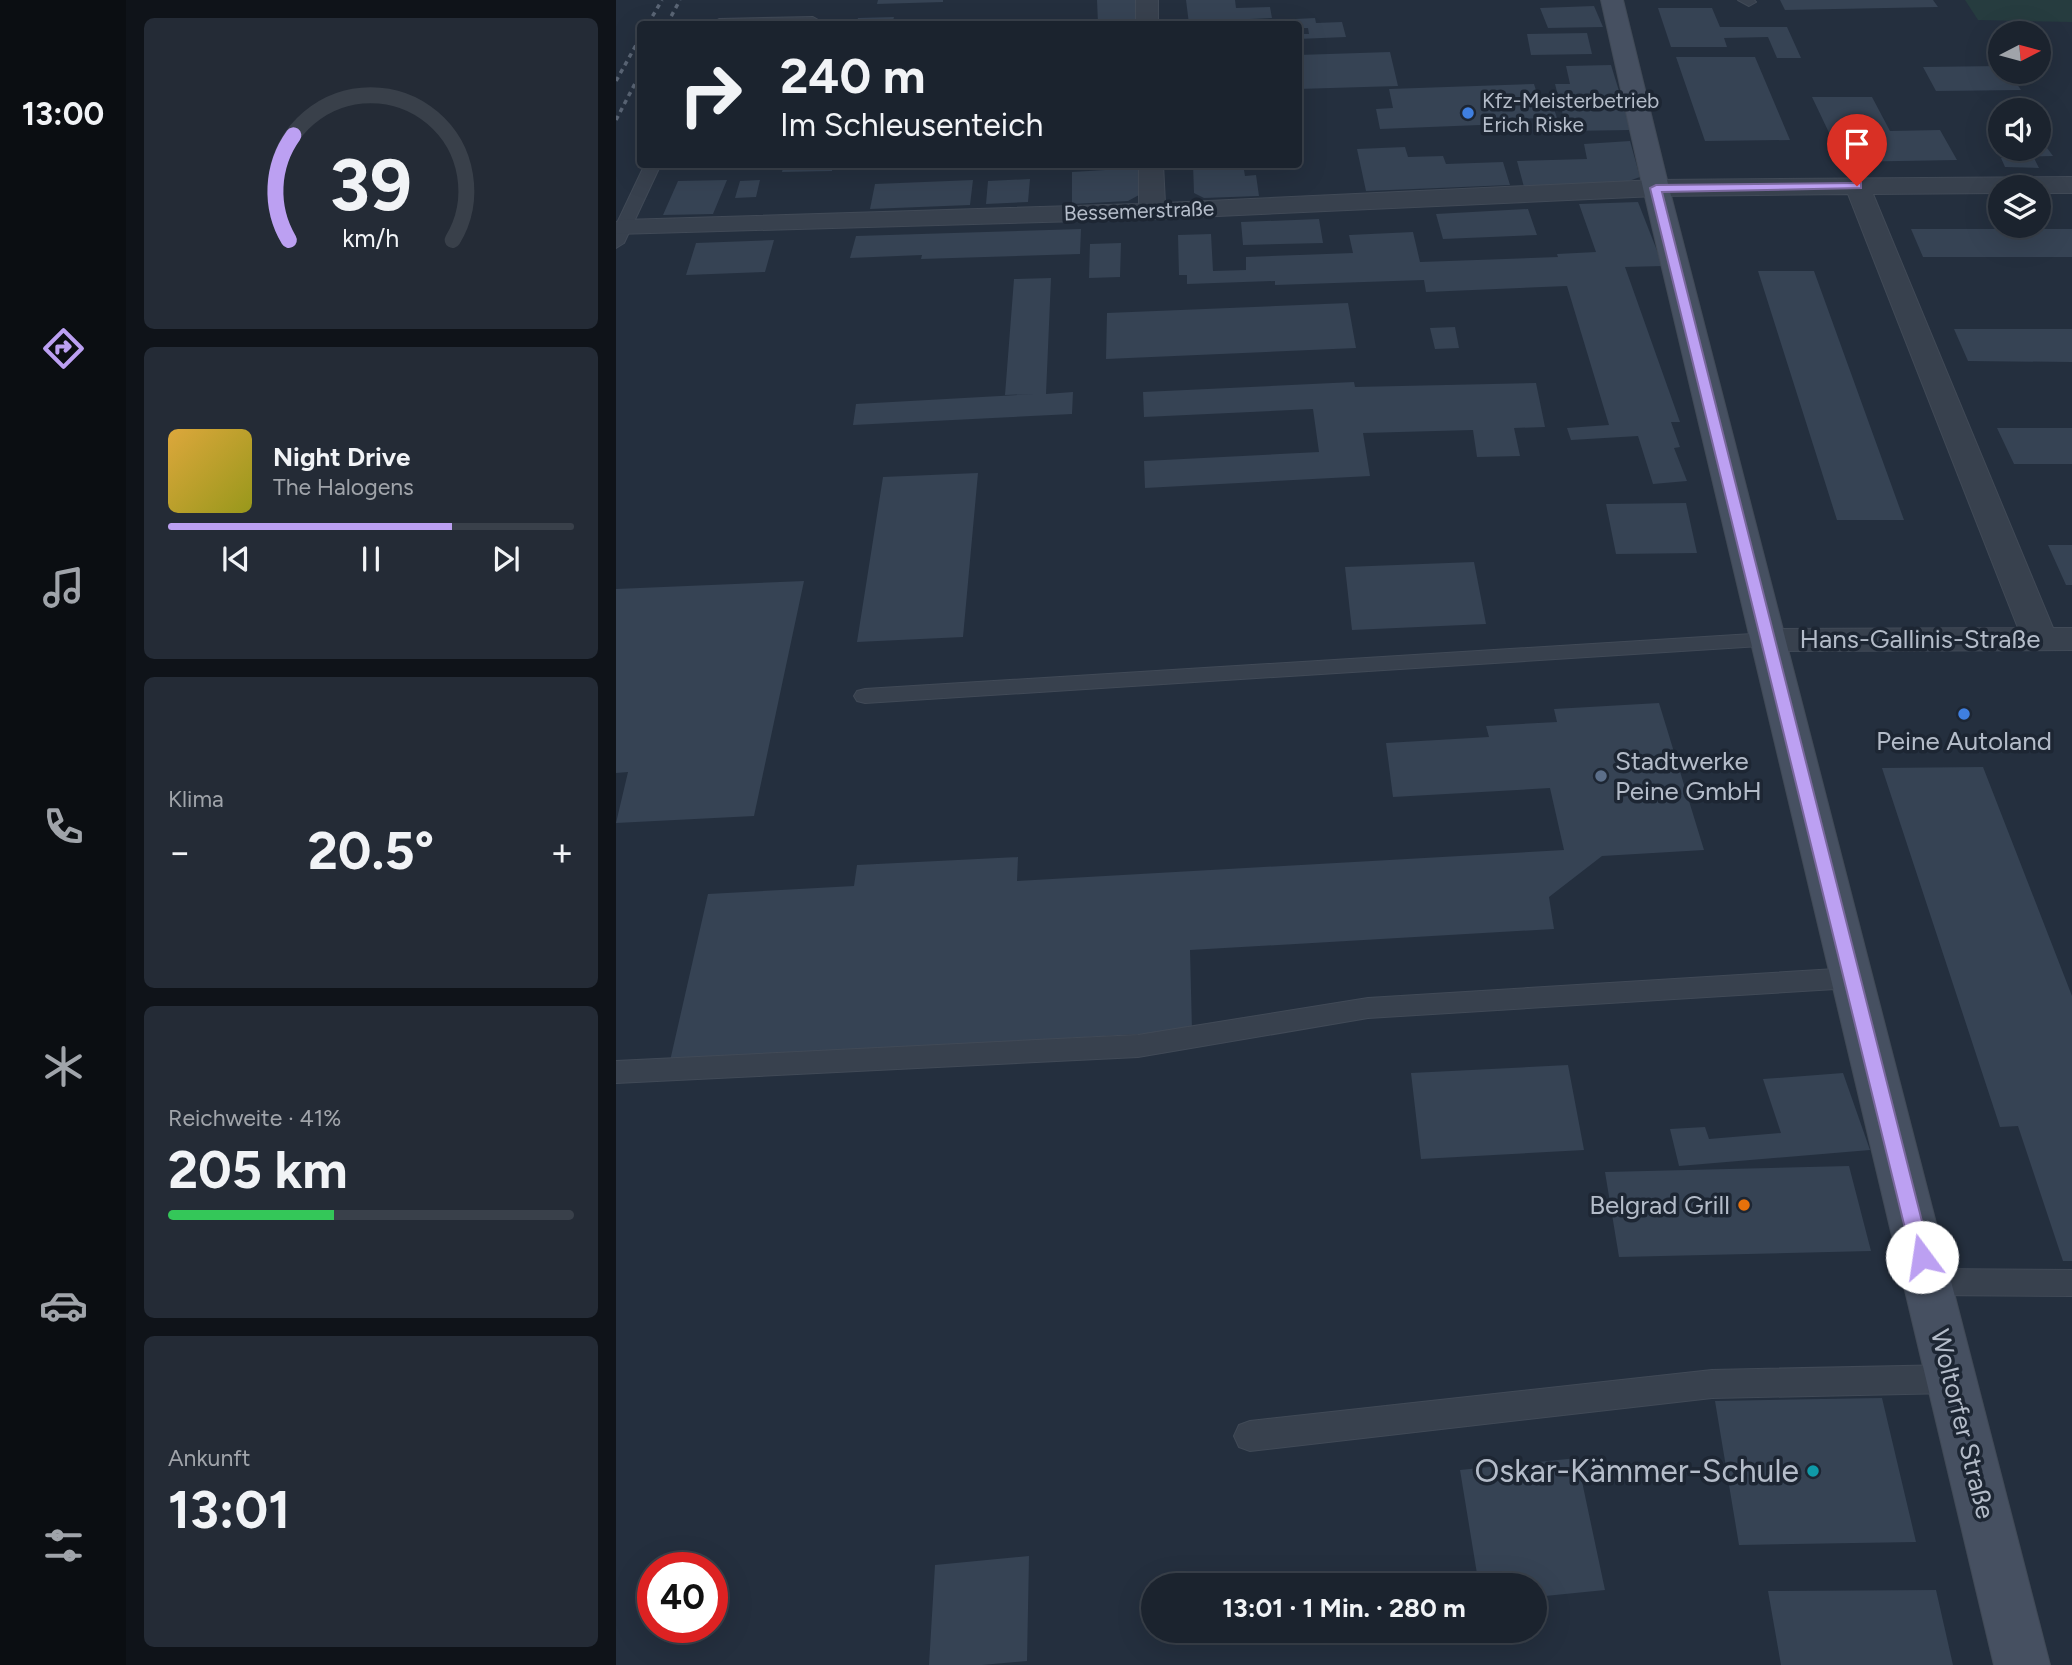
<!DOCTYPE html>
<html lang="de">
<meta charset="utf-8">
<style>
body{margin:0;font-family:Figtree,sans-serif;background:#242b36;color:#f1f3f6;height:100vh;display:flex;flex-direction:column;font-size:26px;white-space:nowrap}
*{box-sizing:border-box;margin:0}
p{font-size:23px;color:#a0a4aa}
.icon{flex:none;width:38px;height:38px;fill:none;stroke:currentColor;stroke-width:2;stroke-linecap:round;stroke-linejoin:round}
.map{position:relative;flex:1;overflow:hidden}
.panel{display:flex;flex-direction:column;gap:18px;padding:18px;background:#0f1319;width:490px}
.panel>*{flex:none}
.guide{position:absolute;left:21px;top:21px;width:665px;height:147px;border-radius:7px;box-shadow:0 7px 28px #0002,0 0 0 2px #39404a;background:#1b232e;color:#f1f3f6;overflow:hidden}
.needle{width:46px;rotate:84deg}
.controls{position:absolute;left:1372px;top:21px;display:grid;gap:14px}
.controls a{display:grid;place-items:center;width:63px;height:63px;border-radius:50%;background:#1b232e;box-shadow:0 7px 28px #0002,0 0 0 2px #39404a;font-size:35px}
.speed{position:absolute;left:21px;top:1552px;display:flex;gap:14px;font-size:35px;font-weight:700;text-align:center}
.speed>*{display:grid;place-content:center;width:91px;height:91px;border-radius:50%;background:#1b232e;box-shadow:0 7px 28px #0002,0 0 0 2px #39404a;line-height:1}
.speed .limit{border:10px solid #d22;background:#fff;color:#111}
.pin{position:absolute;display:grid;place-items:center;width:60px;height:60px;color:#fff;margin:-72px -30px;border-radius:50% 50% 50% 0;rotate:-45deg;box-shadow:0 0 7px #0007}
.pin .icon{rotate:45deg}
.me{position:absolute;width:77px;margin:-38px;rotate:346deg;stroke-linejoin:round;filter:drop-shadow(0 0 5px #0008)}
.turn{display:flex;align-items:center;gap:24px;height:147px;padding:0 28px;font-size:32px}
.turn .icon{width:91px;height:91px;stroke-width:2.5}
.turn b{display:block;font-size:49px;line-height:60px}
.big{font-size:52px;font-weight:700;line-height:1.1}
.panel .card{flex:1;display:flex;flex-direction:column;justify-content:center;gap:10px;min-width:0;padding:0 24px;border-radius:10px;background:#242b36}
.panel .dial{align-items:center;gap:0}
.dial svg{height:182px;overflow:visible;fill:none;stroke:#39404a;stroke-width:7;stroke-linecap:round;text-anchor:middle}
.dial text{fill:#f1f3f6;stroke:none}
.song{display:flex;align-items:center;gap:21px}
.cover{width:84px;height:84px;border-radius:10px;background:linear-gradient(135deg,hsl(40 70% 55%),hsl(60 70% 35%))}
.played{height:7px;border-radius:4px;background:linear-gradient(90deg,#bca0f2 70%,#39404a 70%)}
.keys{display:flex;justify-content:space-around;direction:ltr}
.heat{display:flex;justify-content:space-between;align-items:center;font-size:38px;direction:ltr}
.charge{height:10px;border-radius:5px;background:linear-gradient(90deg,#34c759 41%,#39404a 0)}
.trip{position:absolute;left:525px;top:1573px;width:406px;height:70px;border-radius:35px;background:#1b232e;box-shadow:0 7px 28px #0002,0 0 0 2px #39404a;font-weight:700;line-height:70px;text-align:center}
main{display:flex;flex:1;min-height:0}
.tabs{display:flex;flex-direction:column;width:126px;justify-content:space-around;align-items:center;background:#0b0e12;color:#a0a4aa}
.tabs .icon{width:49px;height:49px}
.tabs .on{color:#bca0f2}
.tabs b{font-size:32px;color:#f1f3f6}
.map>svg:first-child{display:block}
.green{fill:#263c3f}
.building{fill:#364354}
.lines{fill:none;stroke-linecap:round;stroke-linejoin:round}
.lane-casing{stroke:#414a57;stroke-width:2}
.street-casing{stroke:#414a57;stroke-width:2}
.secondary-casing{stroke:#414a57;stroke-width:2}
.lane{fill:#38414e;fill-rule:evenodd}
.street{fill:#38414e;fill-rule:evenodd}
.secondary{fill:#465061;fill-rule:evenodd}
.rail{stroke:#5a6575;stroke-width:3.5;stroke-dasharray:4.5 4.5;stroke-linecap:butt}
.route{fill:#bca0f2;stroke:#7a689d;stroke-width:2}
.shop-dot{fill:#3f7fe0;stroke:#1d2633;stroke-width:2.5}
.service-dot{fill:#5c6f8a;stroke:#1d2633;stroke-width:2.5}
.food-dot{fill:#e8710a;stroke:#1d2633;stroke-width:2.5}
.culture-dot{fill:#0f9aa8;stroke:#1d2633;stroke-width:2.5}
.labels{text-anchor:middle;stroke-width:7;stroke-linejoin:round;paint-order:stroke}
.far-poi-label{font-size:21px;fill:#b4bcc9;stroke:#1d2633;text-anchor:start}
.far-street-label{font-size:21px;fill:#b4bcc9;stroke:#1d2633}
.street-label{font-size:26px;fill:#b4bcc9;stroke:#1d2633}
.poi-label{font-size:26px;fill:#b4bcc9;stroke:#1d2633}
.near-poi-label{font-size:32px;fill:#b4bcc9;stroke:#1d2633;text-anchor:end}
</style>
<main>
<nav class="tabs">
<b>13:00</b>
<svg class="icon on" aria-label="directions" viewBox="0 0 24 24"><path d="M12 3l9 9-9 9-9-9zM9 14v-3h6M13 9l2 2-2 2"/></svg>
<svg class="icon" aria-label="music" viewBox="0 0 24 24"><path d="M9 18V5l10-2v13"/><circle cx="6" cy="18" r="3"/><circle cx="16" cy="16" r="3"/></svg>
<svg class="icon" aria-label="phone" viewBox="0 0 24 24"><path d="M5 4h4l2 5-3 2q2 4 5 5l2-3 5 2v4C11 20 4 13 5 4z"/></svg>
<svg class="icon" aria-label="climate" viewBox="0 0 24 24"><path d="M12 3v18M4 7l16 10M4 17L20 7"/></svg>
<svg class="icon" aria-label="car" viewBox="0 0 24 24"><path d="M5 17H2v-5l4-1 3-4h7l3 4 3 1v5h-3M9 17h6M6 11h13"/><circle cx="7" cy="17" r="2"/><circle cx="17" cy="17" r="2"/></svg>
<svg class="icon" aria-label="filters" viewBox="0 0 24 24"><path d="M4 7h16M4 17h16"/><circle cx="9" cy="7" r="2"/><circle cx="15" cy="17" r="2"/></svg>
</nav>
<section class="panel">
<div class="card dial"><svg viewBox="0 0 100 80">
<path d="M14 69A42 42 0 1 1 86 69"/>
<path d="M14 69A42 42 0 0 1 16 23" stroke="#bca0f2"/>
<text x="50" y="56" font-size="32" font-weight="700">39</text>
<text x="50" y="72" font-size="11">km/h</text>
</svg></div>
<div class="card">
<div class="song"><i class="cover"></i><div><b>Night Drive</b><p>The Halogens</p></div></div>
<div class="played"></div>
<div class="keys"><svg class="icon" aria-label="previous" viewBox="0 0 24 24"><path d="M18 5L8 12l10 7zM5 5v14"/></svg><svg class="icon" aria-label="pause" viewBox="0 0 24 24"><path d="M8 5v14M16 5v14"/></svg><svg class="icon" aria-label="next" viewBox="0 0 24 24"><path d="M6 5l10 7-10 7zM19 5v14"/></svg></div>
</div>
<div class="card"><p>Klima</p>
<div class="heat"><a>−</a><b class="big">20.5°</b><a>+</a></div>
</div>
<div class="card"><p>Reichweite · 41%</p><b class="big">205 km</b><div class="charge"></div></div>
<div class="card"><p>Ankunft</p><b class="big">13:01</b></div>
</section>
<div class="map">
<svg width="1456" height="1665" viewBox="0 0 1456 1665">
<rect width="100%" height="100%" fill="#242f3e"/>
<path class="green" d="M1349,0H1456V22L1362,20Z"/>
<path class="building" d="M262,0H327V2L261,4Z
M481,0H520L522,24H482Z
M570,0H619L620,8L654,7L656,18L613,20L614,24H573Z
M1164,0H1317L1322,7L1169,10Z
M978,6L987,27L932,28L924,8Z
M1042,8H1096L1104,27H1171L1185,58H1161L1152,37L1108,38L1111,47H1055Z
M278,17L276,24H240L242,18Z
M699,18L700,23L726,22L730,37L682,39V34H693L692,28H682V24H661L660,20Z
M971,33L976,54L915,55L911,34Z
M774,52L782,86L682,89V55Z
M1060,57H1139L1174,140L1089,141Z
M995,65L1015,130L951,131L939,84H954L950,66Z
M1384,66V72H1393L1405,90L1320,91L1307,67Z
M918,84L924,103H936L941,118L887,119L889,124L764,129L760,109L777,108L773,89Z
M1196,97H1256L1274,131L1324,130L1341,160L1227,162Z
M1384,125V145L1371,126Z
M1423,137L1437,156L1393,157L1387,149H1423Z
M1014,141L1024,177L1007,183L908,187L901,161L971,159L968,144Z
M789,147L792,157L827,156L830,164L887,162L894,185L750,191L741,149Z
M1385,158H1418L1423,168L1389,167Z
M168,164H217L216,171L166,172Z
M577,164H627L629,176L640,175L643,196L588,198L578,193Z
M522,168L523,195L512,201L456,204V172Z
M414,179L412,202L370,204L372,181Z
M111,180L97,214L47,215L62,181Z
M144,180L140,197L119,198L124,181Z
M357,180L354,205L254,209L259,184Z
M1022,202L1047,266L1009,267L1064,422H1055L1064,447L1058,448L1071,481L1037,484L1022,436L955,440L951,428L993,425L951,286L810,292L808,280L659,285V281L571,284V275H563L562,235L595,234L597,271L630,270V257L737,253L733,235L797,232L804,262L942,257L941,254L980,252L963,204Z
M912,209L921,235L827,239L820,214Z
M703,219L707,243L627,245L625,222Z
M465,229L464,254L305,259L306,255L234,258L240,236Z
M1295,229H1456V257H1307Z
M158,240L149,272L70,275L80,243Z
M505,243L504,277L473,278L474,244Z
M1142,271H1198L1288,520H1221Z
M435,278L430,394L457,392L456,414L237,425L240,404L420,394L389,395L398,279Z
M732,303L740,348L490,359L491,313Z
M839,327L843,348L819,349L814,328Z
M1338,329H1456V362L1352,361Z
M738,382L739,387L920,383L929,427L898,428L904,456L861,457L857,430L747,433L754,476L529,488L528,461L703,452L697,409L528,417L527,392Z
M1381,428H1456V464H1398Z
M362,473L347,637L241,642L267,477Z
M1070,503L1081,553L1000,554L990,504Z
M1432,545H1456V585H1450Z
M858,562L870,624L736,630L729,567Z
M188,581L138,816L0,823L12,772L0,773V589Z
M1043,703L1088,850L986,856L933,897L938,929L574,950L576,1031L54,1061L92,894L238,886L241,865L402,857L401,881L948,850L934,788L777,797L770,743L873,737L870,726L941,722L938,709Z
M1367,767L1456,996V1261H1447L1402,1126L1384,1127L1266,768Z
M952,1065L968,1150L805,1159L795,1073Z
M1227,1073L1254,1150L1063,1166L1054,1129L1089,1127L1093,1139L1165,1133L1147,1079Z
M1233,1166L1255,1251L1003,1257L989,1172Z
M1266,1398L1300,1542L1123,1545L1099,1401Z
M961,1458L989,1590L919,1597V1586H863L844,1470Z
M413,1556L411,1661L366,1665H313L319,1565Z
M1320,1590L1337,1665H1165L1152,1591Z"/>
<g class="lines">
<defs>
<path id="lane" d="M1122,0H1138L1140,2L1133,6Z
M197,17L204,21L202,24L96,23L103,19Z
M29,164H45L8,243L0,248V225Z
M1152,633L1160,635L1163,640L1160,645L249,703L241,701L238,696L241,691L249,689Z
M1236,968L1245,971L1249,978L1245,985L1236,988L752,1018L522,1057L0,1083V1061L522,1035L752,998Z
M1312,1269L1456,1270V1296L1312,1295L1301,1291L1297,1282L1301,1273Z
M1336,1365L1347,1369L1352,1379L1347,1389L1336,1393L1096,1398L634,1451L623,1447L618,1436L623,1425L634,1421L1096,1370Z"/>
<path id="street" d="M520,0H542V24H520Z
M523,164H547L549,203L1040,180L1456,177V193H1423V187H1384V193L1257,194L1437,628H1456V650L1152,651L1140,648L1135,640L1140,632L1152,629L1402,628L1232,194L1040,196L536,219L0,234V222L7,220L523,204Z"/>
<path id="secondary" d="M985,0H1007L1053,188L1434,1665H1378L1027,188Z"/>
</defs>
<use href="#lane" class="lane-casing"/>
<use href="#street" class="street-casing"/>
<use href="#secondary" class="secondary-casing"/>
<use href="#lane" class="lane"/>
<use href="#street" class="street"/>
<use href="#secondary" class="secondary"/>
<path class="rail" d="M32,24L46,0
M51,24L64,0
M0,81L24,38
M0,120L24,74"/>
</g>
<path class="route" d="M1241,183H1245V188L1046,192L1315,1257L1313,1263L1306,1265L1299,1263L1296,1257L1034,188L1040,185Z"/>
<g class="shop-dot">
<circle cx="852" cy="113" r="7"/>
<circle cx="1348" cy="714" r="7"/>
</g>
<circle class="service-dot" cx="985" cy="776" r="7"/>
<circle class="food-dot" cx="1128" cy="1205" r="7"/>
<circle class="culture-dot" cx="1197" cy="1471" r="7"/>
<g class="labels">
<g class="far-poi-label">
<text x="866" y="108">Kfz-Meisterbetrieb<tspan x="866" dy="24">Erich Riske</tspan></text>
</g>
<g class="far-street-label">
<text transform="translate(523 211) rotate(-2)" y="7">Bessemerstraße</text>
</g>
<g class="street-label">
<text x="1304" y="648">Hans-Gallinis-Straße</text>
<text transform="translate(1347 1424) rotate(76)" y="9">Woltorfer Straße</text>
</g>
<g class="poi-label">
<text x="1348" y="750">Peine Autoland</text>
<text x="999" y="770" text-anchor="start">Stadtwerke<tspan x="999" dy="30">Peine GmbH</tspan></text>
<text x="1114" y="1214" text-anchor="end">Belgrad Grill</text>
</g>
<g class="near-poi-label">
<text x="1183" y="1482">Oskar-Kämmer-Schule</text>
</g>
</g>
</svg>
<div class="controls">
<a><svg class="needle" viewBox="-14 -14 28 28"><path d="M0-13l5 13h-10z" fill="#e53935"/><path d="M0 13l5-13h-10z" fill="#a0a4aa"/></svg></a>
<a><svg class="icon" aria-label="sound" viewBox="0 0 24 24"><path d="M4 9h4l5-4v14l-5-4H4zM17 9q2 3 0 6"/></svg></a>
<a><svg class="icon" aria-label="layers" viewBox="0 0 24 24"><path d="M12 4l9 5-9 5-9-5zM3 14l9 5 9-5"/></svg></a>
</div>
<div class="speed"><div class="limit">40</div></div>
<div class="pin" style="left:1241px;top:186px;background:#d93025"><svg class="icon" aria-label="arrive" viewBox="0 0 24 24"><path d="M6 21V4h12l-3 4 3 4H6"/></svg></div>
<svg class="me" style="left:1306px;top:1257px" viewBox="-20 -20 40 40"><circle r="19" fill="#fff"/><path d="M0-13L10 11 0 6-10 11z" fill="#bca0f2"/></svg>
<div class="trip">13:01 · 1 Min. · 280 m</div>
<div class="guide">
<div class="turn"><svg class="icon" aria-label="right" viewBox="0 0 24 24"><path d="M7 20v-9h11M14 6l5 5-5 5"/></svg><div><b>240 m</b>Im Schleusenteich</div></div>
</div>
</div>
</main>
